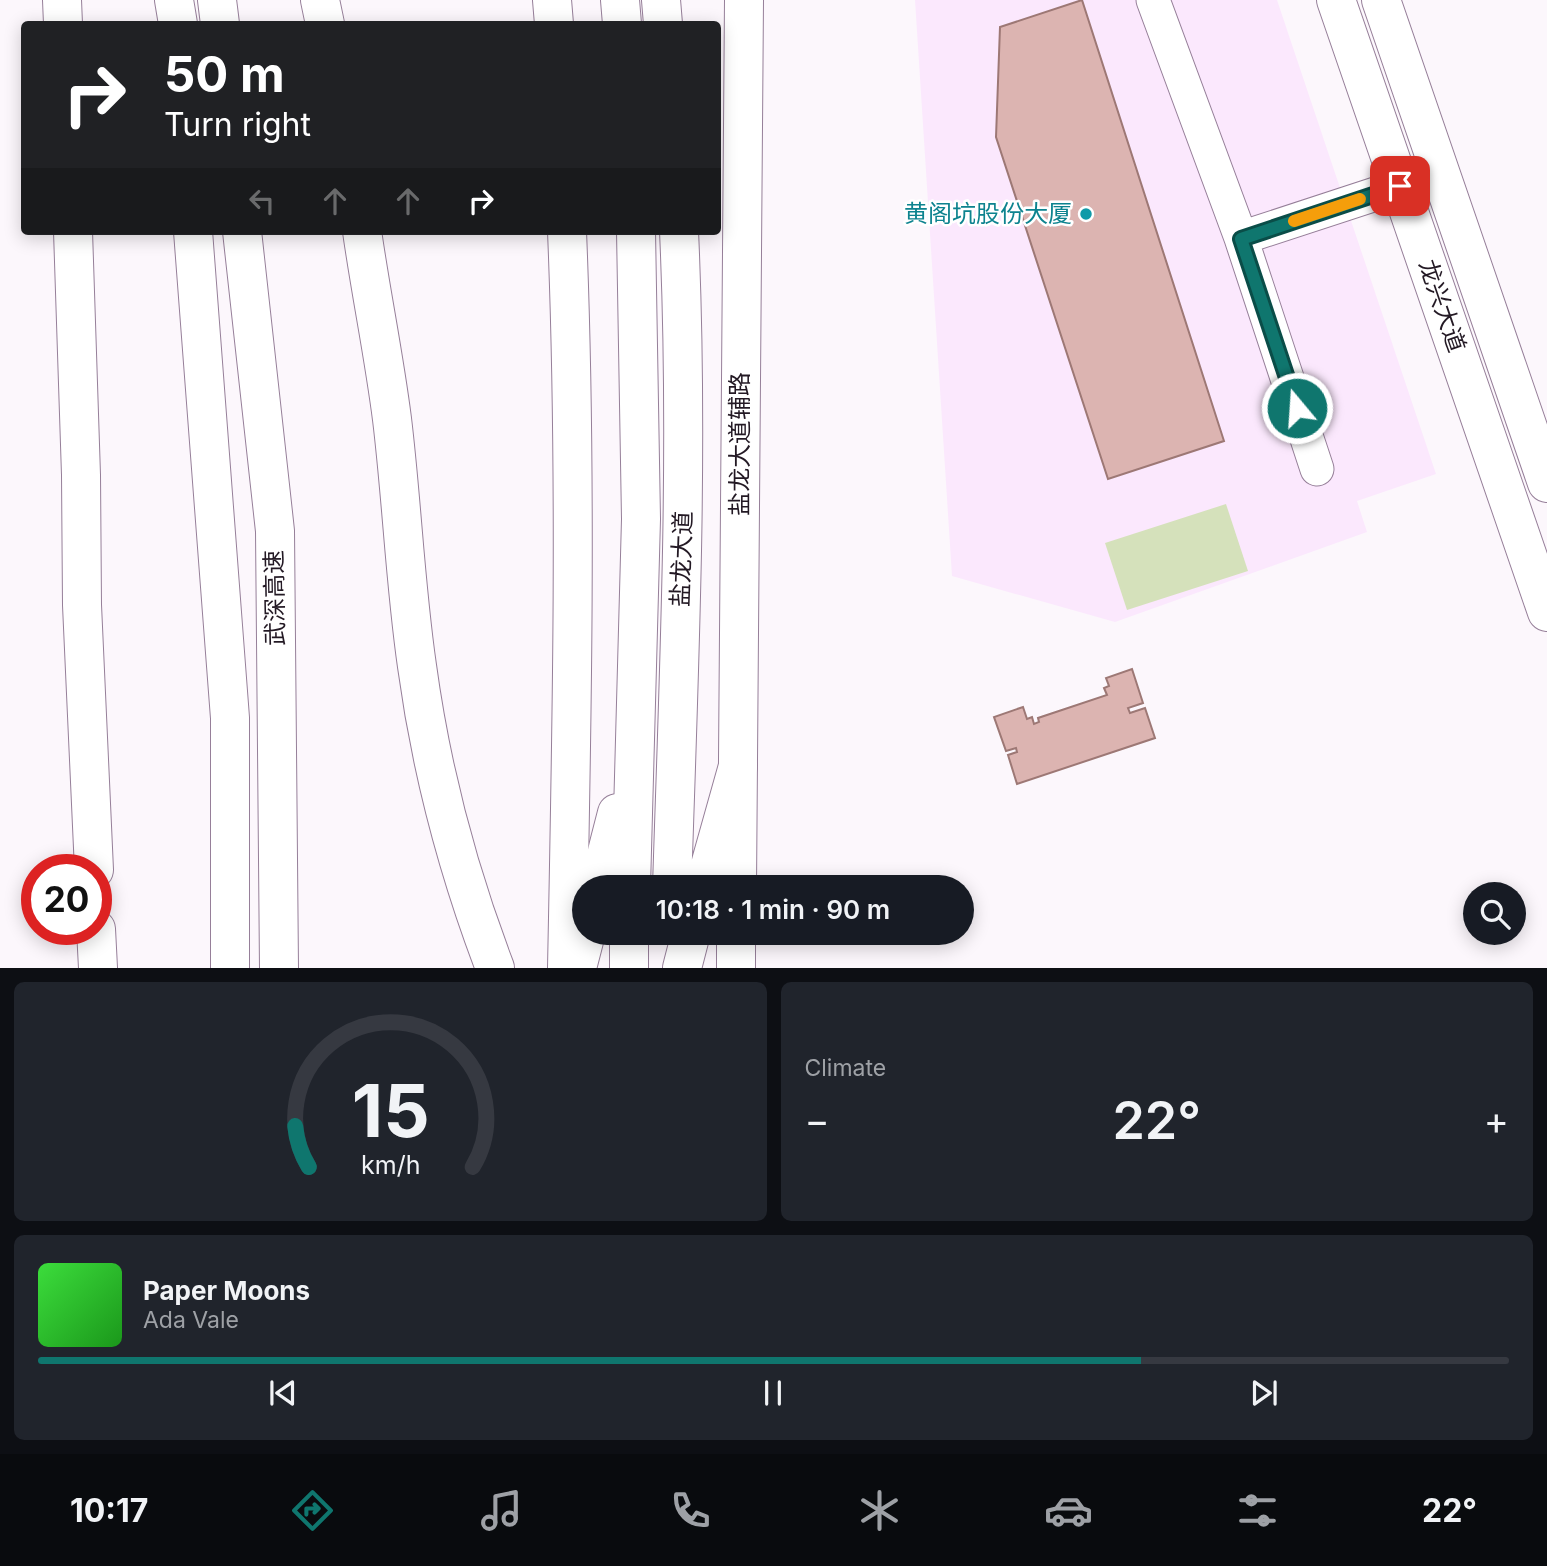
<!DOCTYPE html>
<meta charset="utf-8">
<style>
body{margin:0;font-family:Inter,"Noto Sans SC",sans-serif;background:#20242c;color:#f1f3f6;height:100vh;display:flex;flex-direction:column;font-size:26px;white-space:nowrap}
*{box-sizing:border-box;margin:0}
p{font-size:23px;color:#9ea1a6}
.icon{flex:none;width:38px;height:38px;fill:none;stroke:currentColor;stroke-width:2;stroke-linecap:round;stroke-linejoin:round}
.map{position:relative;height:968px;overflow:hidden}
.details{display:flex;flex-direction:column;gap:14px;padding:14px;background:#0d0f14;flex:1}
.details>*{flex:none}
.top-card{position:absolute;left:21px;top:21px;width:700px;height:214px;border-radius:7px;box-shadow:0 4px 18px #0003;background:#202124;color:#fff;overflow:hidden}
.tools{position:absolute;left:1463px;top:882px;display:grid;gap:14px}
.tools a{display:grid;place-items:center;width:63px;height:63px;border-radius:50%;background:#171b24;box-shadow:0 4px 18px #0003;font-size:35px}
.speed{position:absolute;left:21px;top:854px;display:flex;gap:14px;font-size:35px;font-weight:700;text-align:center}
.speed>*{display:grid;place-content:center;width:91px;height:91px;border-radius:50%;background:#171b24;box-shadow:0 4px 18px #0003;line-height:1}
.speed .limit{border:10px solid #d22;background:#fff;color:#111}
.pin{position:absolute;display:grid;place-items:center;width:60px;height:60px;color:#fff;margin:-30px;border-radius:14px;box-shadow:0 4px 10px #0006}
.me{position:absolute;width:77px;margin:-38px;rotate:342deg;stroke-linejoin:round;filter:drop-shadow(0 0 5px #0008)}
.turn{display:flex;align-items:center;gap:24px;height:147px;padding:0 28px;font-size:32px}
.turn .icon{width:91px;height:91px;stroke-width:2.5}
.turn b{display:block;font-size:49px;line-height:60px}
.lanes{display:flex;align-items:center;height:66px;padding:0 28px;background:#0003;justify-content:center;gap:35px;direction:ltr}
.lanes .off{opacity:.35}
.big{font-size:52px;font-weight:600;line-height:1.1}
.details .card{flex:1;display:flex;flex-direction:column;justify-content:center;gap:10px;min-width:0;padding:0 24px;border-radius:10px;background:#20242c}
.details .dial{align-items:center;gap:0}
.dial svg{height:182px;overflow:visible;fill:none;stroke:#363941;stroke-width:7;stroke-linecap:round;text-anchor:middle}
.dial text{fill:#f1f3f6;stroke:none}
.song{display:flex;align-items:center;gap:21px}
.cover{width:84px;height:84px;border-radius:10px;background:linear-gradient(135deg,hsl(120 70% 55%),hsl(120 70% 35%))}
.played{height:7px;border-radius:4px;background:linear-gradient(90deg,#0f766e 75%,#363941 75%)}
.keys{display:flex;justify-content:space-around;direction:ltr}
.heat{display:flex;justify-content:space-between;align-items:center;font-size:38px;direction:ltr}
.details .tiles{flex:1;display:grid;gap:14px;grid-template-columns:1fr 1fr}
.card:last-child{grid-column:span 2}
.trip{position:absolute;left:572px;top:875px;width:402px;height:70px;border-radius:35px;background:#171b24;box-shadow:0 4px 18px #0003;font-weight:600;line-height:70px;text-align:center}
.dock{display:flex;height:112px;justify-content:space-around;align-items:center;background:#090b0e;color:#9ea1a6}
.dock .icon{width:49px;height:49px}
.dock .current{color:#0f766e}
.dock b{font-size:32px;color:#f1f3f6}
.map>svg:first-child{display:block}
.built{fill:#fbe8fd}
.green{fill:#d5e1bb}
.building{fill:#dcb4b1;stroke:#9d7875;stroke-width:2}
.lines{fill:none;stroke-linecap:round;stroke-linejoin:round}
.minor-casing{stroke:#967f99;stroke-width:35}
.major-casing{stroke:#967f99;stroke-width:40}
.highway-casing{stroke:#967f99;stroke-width:40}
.minor{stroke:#fff;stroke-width:33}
.major{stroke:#fff;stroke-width:38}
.highway{stroke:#fff;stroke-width:38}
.route-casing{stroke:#0a4d48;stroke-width:18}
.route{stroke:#0f766e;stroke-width:12}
.slow{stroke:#f59e0b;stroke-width:12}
.culture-dot{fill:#0f9aa8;stroke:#fff;stroke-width:2.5}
.labels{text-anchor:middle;stroke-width:5;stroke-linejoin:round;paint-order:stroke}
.culture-label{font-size:24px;fill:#0d838f;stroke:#fff;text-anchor:end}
.street-label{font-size:24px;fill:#231924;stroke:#fff}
</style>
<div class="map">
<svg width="1547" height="968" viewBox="0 0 1547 968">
<rect width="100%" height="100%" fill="#fcf7fc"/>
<path class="built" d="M915,0H1277L1436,474L1357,501L1367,532L1115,622L952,576Z"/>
<path class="green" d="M1226,504L1248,571L1127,610L1105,543Z"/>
<path class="building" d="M1082,0L1224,441L1108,479L996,137L1000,27Z
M1132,669L1143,703L1128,708L1130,713L1145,708L1155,738L1017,784L1008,755L1017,752L1016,748L1006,751L994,717L1023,707L1027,719L1032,717L1034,724L1039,722L1038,718L1107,695L1104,688L1109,686L1106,678Z"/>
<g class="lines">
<defs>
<path id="minor" d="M1153,0L1241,238L1317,469
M1241,238L1400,186"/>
<path id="major" d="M552,0L554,24
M1336,0L1547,612
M1381,0L1547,483
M737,887L744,0
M567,968C572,722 577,476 567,231
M736,968V933"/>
<path id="highway" d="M62,0L63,24
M174,0L178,24
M217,0L220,24
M320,0L325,24
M620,0L622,24
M661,0L663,24
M73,231L81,475L82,605L94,870
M193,231L230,718V968
M242,231L275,531L279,968
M362,231C371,294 384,356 392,419C402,501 405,584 417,666C431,769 458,871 495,968
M598,887L617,813
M631,887L641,519L636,231
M672,887C679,668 689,450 679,231
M704,887L738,766
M96,929L98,968
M577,968L586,933
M629,968V933
M682,968L691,933"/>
</defs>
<use href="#minor" class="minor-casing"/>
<use href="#major" class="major-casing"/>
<use href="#highway" class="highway-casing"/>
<use href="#minor" class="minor"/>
<use href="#major" class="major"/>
<use href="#highway" class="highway"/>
</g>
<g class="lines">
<defs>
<path id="route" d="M1297,408L1241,239L1400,186"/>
</defs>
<use href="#route" class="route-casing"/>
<use href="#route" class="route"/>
<path class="slow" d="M1294,221L1360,199"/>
</g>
<circle class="culture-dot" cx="1086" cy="214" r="7"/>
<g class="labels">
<g class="culture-label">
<text x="1072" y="222">黄阁坑股份大厦</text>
</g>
<g class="street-label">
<text transform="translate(1442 306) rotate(71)" y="8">龙兴大道</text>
<text transform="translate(740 444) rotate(-90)" y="8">盐龙大道辅路</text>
<text transform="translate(682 559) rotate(-88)" y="8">盐龙大道</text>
<text transform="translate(275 598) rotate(-91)" y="8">武深高速</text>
</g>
</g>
</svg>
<div class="tools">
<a><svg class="icon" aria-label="search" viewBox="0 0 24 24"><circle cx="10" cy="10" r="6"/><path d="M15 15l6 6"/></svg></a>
</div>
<div class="speed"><div class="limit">20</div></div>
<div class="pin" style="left:1400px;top:186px;background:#d93025"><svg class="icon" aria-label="arrive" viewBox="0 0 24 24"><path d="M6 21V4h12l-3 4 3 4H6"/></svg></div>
<svg class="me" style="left:1297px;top:408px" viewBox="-20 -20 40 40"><circle r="17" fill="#0f766e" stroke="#fff" stroke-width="3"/><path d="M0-11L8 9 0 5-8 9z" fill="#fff"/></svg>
<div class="trip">10:18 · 1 min · 90 m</div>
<div class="top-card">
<div class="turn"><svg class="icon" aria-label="right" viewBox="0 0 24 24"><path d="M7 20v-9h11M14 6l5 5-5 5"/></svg><div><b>50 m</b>Turn right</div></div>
<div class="lanes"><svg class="icon off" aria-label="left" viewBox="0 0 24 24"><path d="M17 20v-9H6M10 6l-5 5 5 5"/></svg><svg class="icon off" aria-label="ahead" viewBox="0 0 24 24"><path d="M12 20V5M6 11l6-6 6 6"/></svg><svg class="icon off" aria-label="ahead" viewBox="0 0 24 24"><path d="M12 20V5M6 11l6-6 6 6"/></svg><svg class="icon" aria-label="right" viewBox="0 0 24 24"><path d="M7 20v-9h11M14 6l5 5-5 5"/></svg></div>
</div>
</div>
<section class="details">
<div class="tiles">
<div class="card dial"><svg viewBox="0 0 100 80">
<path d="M14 69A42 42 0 1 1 86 69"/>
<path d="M14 69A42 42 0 0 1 8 51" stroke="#0f766e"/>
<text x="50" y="56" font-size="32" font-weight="700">15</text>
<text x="50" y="72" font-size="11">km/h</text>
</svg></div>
<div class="card"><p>Climate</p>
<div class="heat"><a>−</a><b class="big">22°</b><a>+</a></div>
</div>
<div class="card">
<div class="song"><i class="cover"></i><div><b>Paper Moons</b><p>Ada Vale</p></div></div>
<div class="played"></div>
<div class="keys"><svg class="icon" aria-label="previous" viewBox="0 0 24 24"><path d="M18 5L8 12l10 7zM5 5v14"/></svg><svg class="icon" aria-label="pause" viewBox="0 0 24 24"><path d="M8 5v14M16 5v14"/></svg><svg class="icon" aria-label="next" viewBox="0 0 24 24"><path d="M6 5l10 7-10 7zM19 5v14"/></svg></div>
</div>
</div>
</section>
<nav class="dock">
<b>10:17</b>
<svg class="icon current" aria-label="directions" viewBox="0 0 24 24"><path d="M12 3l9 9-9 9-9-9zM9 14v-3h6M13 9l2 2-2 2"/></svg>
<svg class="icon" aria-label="music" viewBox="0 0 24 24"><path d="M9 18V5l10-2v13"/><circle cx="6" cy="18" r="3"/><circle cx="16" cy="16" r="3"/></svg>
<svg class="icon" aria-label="phone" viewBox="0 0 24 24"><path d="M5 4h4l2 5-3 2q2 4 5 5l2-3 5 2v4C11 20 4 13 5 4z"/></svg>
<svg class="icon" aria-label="climate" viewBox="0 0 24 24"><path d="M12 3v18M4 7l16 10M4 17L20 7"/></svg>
<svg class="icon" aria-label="car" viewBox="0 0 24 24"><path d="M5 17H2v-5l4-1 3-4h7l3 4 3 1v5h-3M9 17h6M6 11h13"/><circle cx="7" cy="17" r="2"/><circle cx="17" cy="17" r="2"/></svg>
<svg class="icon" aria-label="filters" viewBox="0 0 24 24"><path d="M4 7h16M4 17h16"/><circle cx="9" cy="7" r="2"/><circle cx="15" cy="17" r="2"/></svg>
<b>22°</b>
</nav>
